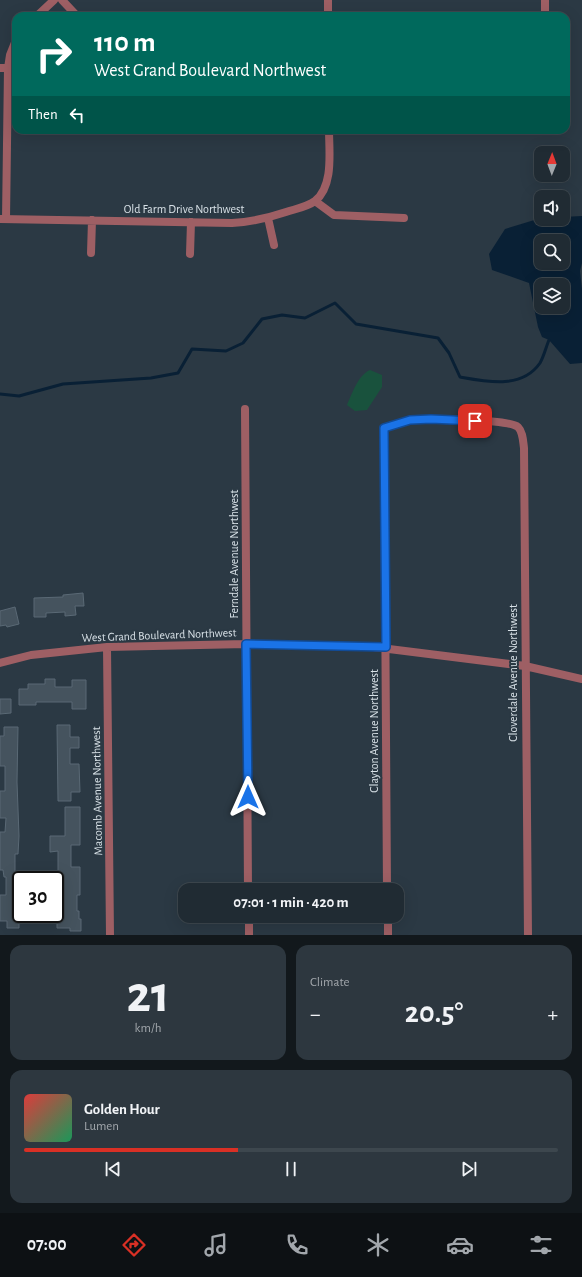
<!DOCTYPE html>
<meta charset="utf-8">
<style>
body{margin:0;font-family:"Alegreya Sans",sans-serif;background:#2d373f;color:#f1f3f6;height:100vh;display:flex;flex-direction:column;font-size:15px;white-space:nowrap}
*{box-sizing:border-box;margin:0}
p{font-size:13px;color:#a2a7ac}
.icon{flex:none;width:22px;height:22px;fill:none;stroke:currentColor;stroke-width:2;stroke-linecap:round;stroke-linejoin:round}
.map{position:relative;height:935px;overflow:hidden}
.details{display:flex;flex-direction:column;gap:10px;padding:10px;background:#12181c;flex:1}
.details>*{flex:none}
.guide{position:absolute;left:12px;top:12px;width:558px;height:122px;border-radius:12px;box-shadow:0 4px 16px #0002,0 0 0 1px #3d474e;background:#00695c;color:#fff;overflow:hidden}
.needle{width:26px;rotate:1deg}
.fabs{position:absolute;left:534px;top:146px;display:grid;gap:8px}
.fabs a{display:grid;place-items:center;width:36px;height:36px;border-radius:8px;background:#202b33;box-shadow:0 4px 16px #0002,0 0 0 1px #3d474e;font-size:20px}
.speed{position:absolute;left:12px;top:871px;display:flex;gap:8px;font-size:20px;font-weight:700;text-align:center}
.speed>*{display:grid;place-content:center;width:52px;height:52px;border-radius:50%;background:#202b33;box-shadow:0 4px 16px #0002,0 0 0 1px #3d474e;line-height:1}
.speed .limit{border:2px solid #111;border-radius:6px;background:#fff;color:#111}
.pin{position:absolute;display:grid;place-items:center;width:34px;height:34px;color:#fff;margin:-17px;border-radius:8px;box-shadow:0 2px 6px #0006}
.me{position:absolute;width:44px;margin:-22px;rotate:0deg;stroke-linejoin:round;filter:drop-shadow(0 0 3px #0008)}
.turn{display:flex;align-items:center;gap:14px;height:84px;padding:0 16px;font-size:18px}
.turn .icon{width:52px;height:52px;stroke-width:2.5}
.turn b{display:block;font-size:28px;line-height:34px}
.then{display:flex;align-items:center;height:38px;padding:0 16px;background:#0003;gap:8px;font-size:15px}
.big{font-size:30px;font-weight:700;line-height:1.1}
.details .card{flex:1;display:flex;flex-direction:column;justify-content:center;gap:6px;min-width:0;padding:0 14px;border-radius:12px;background:#2d373f}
.details .dial{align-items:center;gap:0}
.dial b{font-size:52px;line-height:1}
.song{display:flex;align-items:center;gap:12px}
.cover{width:48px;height:48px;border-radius:6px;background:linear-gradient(135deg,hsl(0 70% 55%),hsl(150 70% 35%))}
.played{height:4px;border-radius:2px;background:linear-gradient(90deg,#d93025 40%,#3d474e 40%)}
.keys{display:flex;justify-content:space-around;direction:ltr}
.heat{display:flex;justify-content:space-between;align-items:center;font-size:22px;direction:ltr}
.details .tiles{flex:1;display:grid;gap:10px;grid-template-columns:1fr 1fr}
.card:last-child{grid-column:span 2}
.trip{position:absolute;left:178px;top:883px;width:226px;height:40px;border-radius:12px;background:#202b33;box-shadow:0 4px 16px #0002,0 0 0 1px #3d474e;font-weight:700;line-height:40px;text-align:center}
.dock{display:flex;height:64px;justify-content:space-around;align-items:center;background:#0d1114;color:#a2a7ac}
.dock .icon{width:28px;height:28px}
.dock .active{color:#d93025}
.dock b{font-size:18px;color:#f1f3f6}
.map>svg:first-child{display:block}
.green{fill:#19523d}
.water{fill:#092035;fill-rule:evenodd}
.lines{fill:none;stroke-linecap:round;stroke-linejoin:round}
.stream{stroke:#092035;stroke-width:3}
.building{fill:#45535e;stroke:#5a6975}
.minor{stroke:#9e5f64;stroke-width:8}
.route-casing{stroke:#114b97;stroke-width:10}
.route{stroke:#1a73e8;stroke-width:7}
.labels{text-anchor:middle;stroke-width:4;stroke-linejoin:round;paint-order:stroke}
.street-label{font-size:12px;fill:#d7e0e6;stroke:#2b3944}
</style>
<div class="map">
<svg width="582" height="935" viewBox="0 0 582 935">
<rect width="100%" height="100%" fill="#2b3944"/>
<path class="green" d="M370,370L382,375V387L367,410L355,411L347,405C352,394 358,375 370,370Z"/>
<path class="water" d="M582,216V263L580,271L582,289V363L570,364L549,340L542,337L538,327L529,283L492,270L489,254L505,229L541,218L563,219V217ZM541,241H563V263H541ZM541,285H563V307H541Z"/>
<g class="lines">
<path class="stream" d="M0,394L19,396L63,384L151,378L178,373L192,349L226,351L243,343L262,319L282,315L305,318L335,303L356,324L438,338L449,353L460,377C488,382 522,389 540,363C544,356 546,347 549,340"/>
</g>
<path class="building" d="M83,593L84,606H75L76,615L65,616V612L46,613V617H34V598L63,597V595Z
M15,607L19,624L7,627L6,625L0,626V611Z
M45,679H55V687H72V680H86V709H72V702H36V705H19V689H28V684H45Z
M0,699H11V713L0,714Z
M57,725H70V737H79V748H70V764H79L80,792H71V801H58Z
M4,727H18L17,782L19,836L18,854H15V886H19V928H7V921H0V895H6V877H4L3,870H0V832H5L6,818H0V791H5V766H0V736H4Z
M65,807H80V845H71V867H80V895H77V911H79V919H81V931H70V928H57V916H61V896H55V887H58V851L50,852V836H65Z"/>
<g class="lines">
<path class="minor" d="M62,0L77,16
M328,0V16
M545,0V16
M37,16L54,0
M0,68H8
M315,201L334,215L404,218
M268,218L274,245
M0,219L232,223C251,222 268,218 286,212C295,209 307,207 315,201C334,186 329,151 329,130
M6,219L8,68L10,55L16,40
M91,253L92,220
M190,254L191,222
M245,409L248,890
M107,647L110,935
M0,663L31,655L107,647L246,644L373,647L525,666L582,679
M387,890L384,428C393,426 402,422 411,420C425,418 508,419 518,427C523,432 523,441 524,448L528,935
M249,916V935
M388,916V935"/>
</g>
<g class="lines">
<defs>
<path id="route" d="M248,797L246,644L386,647L384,428L410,420L431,419L475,421"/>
</defs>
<use href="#route" class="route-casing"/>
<use href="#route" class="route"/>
</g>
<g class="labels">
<g class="street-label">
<text x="184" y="213">Old Farm Drive Northwest</text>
<text transform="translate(234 554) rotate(-90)" y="4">Ferndale Avenue Northwest</text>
<text transform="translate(159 635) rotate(-2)" y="4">West Grand Boulevard Northwest</text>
<text transform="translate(513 673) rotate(-90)" y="4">Cloverdale Avenue Northwest</text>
<text transform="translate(374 731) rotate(-90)" y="4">Clayton Avenue Northwest</text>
<text transform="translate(97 791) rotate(-91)" y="4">Macomb Avenue Northwest</text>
</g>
</g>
</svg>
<div class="fabs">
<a><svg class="needle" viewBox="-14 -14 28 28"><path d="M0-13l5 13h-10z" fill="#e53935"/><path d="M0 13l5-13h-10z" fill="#a2a7ac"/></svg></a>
<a><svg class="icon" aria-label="sound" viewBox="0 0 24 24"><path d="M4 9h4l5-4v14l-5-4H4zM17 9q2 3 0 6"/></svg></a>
<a><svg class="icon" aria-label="search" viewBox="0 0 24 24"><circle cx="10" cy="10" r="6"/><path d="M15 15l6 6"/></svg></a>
<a><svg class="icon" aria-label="layers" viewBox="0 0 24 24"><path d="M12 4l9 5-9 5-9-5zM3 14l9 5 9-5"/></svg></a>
</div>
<div class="speed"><div class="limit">30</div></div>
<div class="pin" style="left:475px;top:421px;background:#d93025"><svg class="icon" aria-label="arrive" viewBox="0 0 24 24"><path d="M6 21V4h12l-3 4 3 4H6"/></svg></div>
<svg class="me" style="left:248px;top:797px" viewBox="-20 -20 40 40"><path d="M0-17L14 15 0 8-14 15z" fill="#1a73e8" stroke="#fff" stroke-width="4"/></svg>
<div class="trip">07:01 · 1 min · 420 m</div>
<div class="guide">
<div class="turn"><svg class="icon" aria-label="right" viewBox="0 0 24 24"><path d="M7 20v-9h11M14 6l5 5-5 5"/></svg><div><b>110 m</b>West Grand Boulevard Northwest</div></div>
<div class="then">Then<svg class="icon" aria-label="left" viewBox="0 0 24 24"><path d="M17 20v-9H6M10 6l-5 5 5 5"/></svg></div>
</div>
</div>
<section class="details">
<div class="tiles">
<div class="card dial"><b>21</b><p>km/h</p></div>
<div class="card"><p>Climate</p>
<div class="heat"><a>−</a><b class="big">20.5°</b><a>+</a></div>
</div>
<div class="card">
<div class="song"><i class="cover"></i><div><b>Golden Hour</b><p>Lumen</p></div></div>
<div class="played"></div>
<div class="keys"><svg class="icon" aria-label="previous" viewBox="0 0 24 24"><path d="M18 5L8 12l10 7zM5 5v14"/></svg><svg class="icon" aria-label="pause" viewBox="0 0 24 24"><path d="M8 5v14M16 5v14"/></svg><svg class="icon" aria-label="next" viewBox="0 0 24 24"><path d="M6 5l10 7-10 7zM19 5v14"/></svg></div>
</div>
</div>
</section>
<nav class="dock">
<b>07:00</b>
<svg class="icon active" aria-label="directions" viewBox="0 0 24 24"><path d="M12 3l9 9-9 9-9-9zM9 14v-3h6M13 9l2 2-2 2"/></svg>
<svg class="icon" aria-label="music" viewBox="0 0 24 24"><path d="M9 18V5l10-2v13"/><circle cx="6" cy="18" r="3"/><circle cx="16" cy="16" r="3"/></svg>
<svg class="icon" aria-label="phone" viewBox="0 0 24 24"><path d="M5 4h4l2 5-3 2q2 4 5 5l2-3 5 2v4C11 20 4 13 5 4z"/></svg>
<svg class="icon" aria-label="climate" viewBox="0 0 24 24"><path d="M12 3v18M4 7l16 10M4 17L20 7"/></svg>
<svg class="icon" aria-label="car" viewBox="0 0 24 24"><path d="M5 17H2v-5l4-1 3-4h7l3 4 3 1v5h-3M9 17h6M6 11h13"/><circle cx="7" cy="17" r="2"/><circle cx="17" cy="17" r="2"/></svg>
<svg class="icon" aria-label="filters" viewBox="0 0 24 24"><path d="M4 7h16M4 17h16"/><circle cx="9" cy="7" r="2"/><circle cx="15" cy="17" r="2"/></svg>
</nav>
